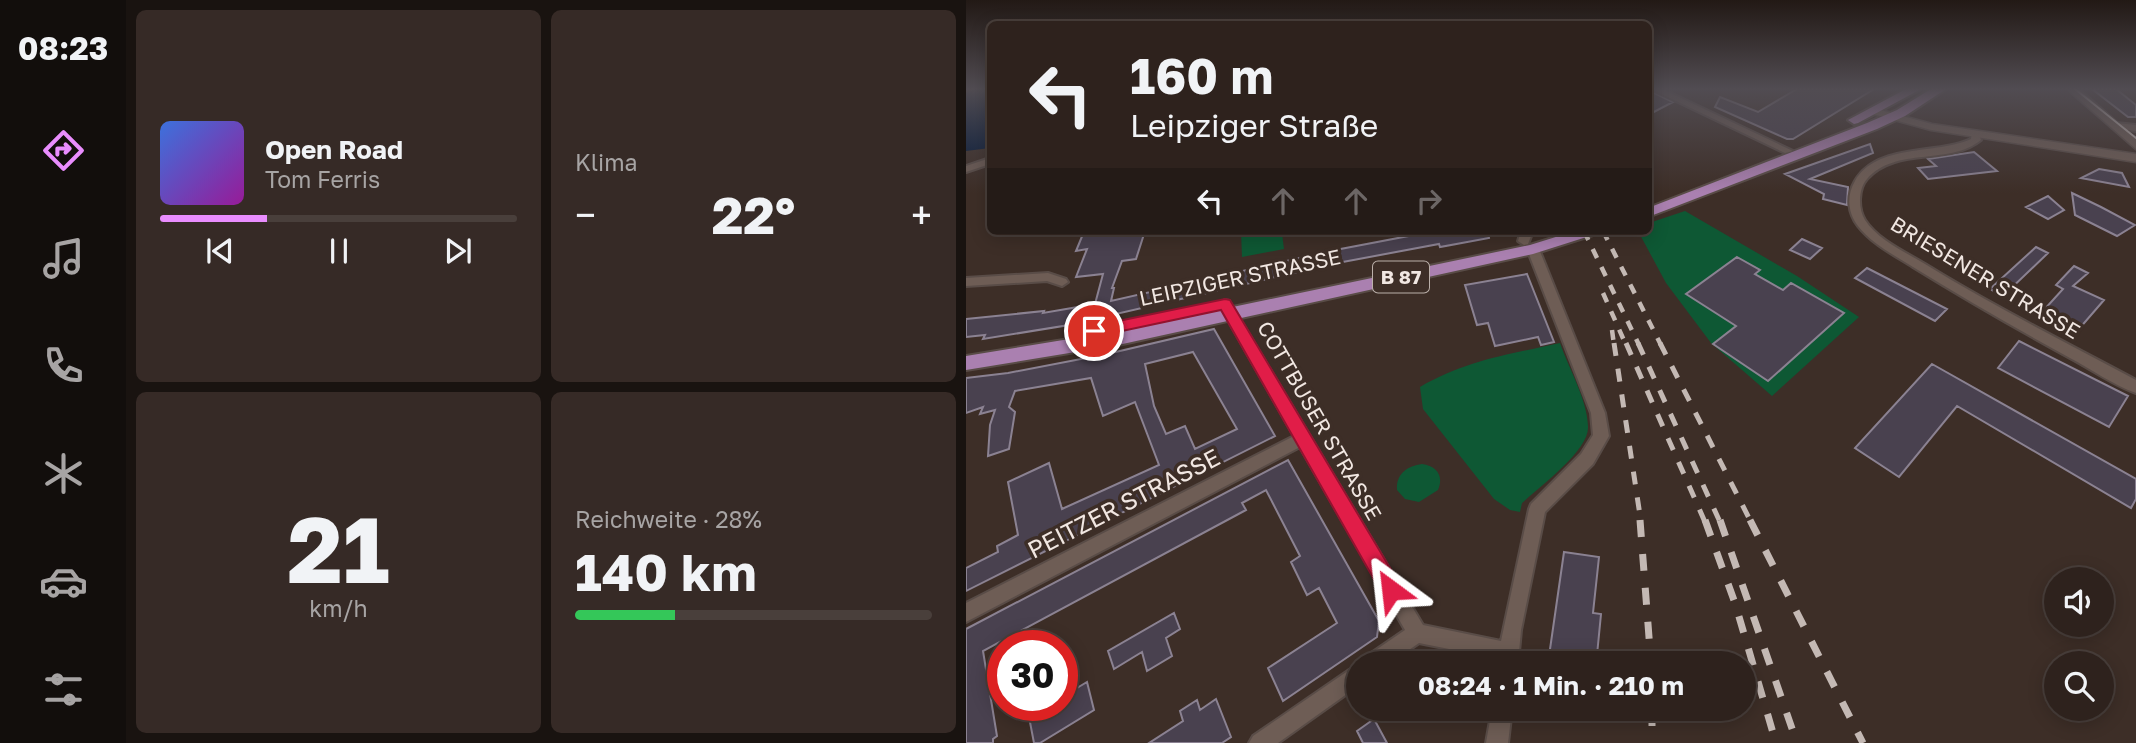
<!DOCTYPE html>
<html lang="de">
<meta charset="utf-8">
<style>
body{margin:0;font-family:"Golos Text",sans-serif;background:#362a26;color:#f1f3f6;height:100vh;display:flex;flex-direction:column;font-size:26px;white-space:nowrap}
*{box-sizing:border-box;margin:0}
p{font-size:23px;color:#a7a4a4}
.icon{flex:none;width:38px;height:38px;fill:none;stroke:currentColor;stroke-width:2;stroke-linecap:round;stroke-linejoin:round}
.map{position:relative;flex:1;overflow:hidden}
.details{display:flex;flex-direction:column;gap:10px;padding:10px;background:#191310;width:840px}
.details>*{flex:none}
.top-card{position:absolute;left:21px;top:21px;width:665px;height:214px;border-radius:10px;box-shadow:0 4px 18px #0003,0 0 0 2px #493f3b;background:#2e221d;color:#f1f3f6;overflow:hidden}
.tools{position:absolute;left:1078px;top:567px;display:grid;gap:14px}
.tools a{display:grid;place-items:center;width:70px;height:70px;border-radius:50%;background:#2e221d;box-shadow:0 4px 18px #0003,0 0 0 2px #493f3b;font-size:35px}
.speed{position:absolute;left:21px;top:630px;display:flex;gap:14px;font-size:35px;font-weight:700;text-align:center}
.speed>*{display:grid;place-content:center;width:91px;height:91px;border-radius:50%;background:#2e221d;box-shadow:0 4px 18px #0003,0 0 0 2px #493f3b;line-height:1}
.speed .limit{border:10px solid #d22;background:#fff;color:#111}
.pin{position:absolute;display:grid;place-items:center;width:60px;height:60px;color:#fff;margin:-30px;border:4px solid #fff;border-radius:50%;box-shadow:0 2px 7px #0007}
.me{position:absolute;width:77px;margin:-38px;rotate:330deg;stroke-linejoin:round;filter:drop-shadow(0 0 5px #0008)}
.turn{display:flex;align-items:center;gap:24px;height:147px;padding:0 28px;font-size:32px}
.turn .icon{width:91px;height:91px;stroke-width:2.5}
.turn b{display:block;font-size:49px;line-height:60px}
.lanes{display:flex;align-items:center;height:66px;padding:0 28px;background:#0003;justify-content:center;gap:35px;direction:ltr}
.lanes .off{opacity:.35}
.big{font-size:52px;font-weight:700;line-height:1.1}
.details .widget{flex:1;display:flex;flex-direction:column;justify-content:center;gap:10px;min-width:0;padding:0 24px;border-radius:10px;background:#362a26}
.details .dial{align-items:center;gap:0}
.dial b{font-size:91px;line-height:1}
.song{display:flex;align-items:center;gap:21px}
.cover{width:84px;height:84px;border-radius:10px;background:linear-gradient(135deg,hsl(220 70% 55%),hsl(300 70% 35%))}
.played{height:7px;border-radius:4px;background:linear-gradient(90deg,#e98dfe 30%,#493f3b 30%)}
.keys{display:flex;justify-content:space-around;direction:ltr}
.heat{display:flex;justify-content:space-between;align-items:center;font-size:38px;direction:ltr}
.charge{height:10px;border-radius:5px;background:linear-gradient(90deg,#34c759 28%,#493f3b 0)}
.details .tiles{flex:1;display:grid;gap:10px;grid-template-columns:repeat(2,1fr)}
.trip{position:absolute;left:380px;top:651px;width:410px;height:70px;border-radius:35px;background:#2e221d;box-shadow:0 4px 18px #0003,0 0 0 2px #493f3b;font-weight:700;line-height:70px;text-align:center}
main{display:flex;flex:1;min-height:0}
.menu{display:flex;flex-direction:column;width:126px;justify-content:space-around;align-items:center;background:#120e0c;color:#a7a4a4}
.menu .icon{width:49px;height:49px}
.menu .selected{color:#e98dfe}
.menu b{font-size:32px;color:#f1f3f6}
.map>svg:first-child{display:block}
.green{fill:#0e5834}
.water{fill:#001739}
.building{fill:#49414f;stroke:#8b8292;stroke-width:2;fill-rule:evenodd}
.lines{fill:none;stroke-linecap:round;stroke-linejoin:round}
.minor-casing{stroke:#594c47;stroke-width:4}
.tertiary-casing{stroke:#594c47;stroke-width:3}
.primary-casing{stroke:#594c47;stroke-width:4}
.minor{fill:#6e5d55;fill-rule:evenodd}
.tertiary{fill:#6e5d55;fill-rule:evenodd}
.primary{fill:#aa80b0;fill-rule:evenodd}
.tram{stroke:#c4b9b4;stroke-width:2}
.rail-far2{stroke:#c4b9b4;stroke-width:4.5;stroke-dasharray:10 10;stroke-linecap:butt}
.rail-far1{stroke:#c4b9b4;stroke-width:5;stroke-dasharray:13 13;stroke-linecap:butt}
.rail{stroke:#c4b9b4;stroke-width:7;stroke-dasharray:17 17;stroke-linecap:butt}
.route{fill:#e11d48;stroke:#92132f;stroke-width:2}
.labels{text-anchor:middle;stroke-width:7;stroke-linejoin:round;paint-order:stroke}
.shield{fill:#3d2e27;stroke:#bbb0aa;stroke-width:2}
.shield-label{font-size:19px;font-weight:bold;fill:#f1e7e2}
.street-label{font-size:21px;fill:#f1e7e2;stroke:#3d2e27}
.near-street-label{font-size:24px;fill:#f1e7e2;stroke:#3d2e27}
</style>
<main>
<nav class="menu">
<b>08:23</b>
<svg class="icon selected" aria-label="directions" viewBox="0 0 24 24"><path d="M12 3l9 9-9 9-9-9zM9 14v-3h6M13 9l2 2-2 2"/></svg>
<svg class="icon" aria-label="music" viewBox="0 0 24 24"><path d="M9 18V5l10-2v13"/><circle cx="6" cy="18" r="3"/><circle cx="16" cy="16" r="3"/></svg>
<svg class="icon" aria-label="phone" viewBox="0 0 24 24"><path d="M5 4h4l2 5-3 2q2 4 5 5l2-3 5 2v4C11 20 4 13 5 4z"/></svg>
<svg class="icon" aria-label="climate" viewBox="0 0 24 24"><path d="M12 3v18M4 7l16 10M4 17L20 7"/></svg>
<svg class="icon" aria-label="car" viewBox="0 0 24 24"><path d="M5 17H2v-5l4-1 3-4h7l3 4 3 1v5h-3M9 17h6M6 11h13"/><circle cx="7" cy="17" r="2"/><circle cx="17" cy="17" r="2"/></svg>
<svg class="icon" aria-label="filters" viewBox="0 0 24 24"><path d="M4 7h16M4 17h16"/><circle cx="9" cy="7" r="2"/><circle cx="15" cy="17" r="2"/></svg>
</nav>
<section class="details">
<div class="tiles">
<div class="widget">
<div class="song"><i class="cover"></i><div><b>Open Road</b><p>Tom Ferris</p></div></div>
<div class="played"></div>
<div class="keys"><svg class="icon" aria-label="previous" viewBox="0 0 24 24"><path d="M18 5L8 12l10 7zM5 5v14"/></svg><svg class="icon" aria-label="pause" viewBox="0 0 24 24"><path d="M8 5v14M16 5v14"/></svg><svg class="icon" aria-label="next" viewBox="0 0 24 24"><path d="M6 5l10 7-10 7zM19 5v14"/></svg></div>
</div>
<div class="widget"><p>Klima</p>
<div class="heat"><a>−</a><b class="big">22°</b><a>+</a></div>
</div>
<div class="widget dial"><b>21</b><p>km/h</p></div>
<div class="widget"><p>Reichweite · 28%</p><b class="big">140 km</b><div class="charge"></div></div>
</div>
</section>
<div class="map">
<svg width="1170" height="743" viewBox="0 0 1170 743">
<rect width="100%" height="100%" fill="#3d2e27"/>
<path class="green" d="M719,211L831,276L893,317L806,396L745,343L700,283L672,231H682L683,223Z
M275,231H328L316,233L318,249L276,257Z
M594,343C603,369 621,399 622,426C624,450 573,487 556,503L554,512L544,510L528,499L457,409L454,387C501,360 541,355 594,343Z
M456,464C471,466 478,476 472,490L453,502L439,499L431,490C430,474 441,466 456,464Z"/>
<path class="water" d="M9,89H24V148L0,151V93Z"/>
<path class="building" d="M831,89H908L827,139H821L749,107L754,97L792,112Z
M1126,89H1150L1170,105V117H1162Z
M682,90L684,91L707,102L682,115Z
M904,144L907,153L844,179L882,187L881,205L857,199L858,194L819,174Z
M1008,152L1031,171L962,179L952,168L970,166L962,159Z
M1133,169L1156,173L1163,187L1115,178Z
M1106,193L1135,207L1169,225L1151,236L1109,215Z
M1082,196L1098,210L1082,219L1060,207Z
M141,231H179L170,259L156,261L146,288H148L145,301L364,251L469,231L470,235L490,231H522L523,238L474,247L473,244L366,264L141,316L140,319L17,339L19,335L0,337V319L78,311L77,313L129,304L137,274L110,277L121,249L110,251L117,234Z
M836,239L856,248L844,259L824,250Z
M1070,247L1082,253L1037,296L1024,289Z
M771,257L794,270L789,274L817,290L825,283L878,313L802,381L747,344L770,326L720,294Z
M1108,266L1122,273L1107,286L1138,300L1113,329L1077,311L1097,289L1090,285Z
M901,268L981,309L969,321L889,278Z
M561,274L588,342L575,345L572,337L529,346L522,323L511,325L499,285Z
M248,329L309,436L0,591V568L32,552L31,546L52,535L42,482L83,463L96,509L193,465L169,402L137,416L125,378L49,391L43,407L49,412L43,449L22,456L24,425L29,410L14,414L17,407L0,413V378L42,373L141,354ZM227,352L271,429L229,449L219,426L200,434L188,406L179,364Z
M1053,341L1162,396L1143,427L1032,368Z
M966,364L1170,479V499L1165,508L991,406L933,477L889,448Z
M322,460L413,621L411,637L317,701L302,668L371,623L353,588L341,595L325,562L334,556L300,490L276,503L280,510L17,651L31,736L27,739V743H0V629Z
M598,552L633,557L627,613L635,614L631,655L623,654L622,663H582Z
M208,613L214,629L200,638L206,656L181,671L176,652L148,669L142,651Z
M121,682L128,710L74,743H68L63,717L83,705H96V697Z
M250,699L265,737L256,743H183L217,721L214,711L231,700L234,710Z
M408,719L421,743H397L391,731Z"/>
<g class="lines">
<defs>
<path id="minor" d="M685,89H696L827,151L819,153Z
M1150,123L1170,125V131L1147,128V124Z
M1006,132H1012L1015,140C983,166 930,146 901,179C892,189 892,209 899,220C912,240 939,252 959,264C1027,306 1099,342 1170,380V393C1147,385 1125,369 1104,358C1051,329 999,299 947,267C928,255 906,244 892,226C882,213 880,196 889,181C911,143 970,155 1005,139Z
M24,158V164L0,172V166Z
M555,231H567L562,244L558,245L552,241Z
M567,245L573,249L639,413L643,436L627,464L579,512L555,630L552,663H532L533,659L453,643L424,663H398L401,656L439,630L334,447L0,622V603L328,436L253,304L259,300L263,301L457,625L535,641L563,509L565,504L615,454L627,435L625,413L561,249Z
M82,273L100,279L102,282L96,286L81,281L0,286V278Z
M392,664V686L312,743H283L287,736Z
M526,709H546L542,743H520Z"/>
<path id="tertiary" d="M1101,89H1113L1170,139V149Z
M907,108L966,124L1170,154V162L965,130L903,113V109Z"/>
<path id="primary" d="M940,89H955L892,123L888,124L882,120Z
M965,89H980L939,116L911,129L682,217V208L901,123L931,110Z
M609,231H633L630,234L567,254L152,345L0,370V356L152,331L564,245Z"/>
</defs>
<use href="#minor" class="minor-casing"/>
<use href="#tertiary" class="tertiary-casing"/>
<use href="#primary" class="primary-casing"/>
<use href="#minor" class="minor"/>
<use href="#tertiary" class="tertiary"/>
<use href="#primary" class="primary"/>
<path class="tram" d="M1109,89L1170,138"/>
<path class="rail-far2" d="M618,231L673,345
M637,231L695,345
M637,293L660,345
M646,330L648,345"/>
<path class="rail-far1" d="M648,343L675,522
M660,343L739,522
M672,343L754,522
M694,343L785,522"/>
<path class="rail" d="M674,520L685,663
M739,520L769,603L810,743
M754,520L831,743
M784,520L897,743
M686,709V743"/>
</g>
<linearGradient id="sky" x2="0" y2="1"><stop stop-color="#221915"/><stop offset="0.46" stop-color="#514c52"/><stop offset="1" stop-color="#514c52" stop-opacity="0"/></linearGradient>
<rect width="1170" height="193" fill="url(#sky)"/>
<path class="route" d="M259,299L264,300L433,583L436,590L433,597L425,600L418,597L255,310L128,337L121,331L128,326Z"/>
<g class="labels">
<rect class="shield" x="407" y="261.5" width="56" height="31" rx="5"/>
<g class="shield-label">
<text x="435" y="284">B 87</text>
</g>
<g class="street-label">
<text transform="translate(274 278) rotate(-12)" y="7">LEIPZIGER STRASSE</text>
<text transform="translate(1019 278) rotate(31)" y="7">BRIESENER STRASSE</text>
<text transform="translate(353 421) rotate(60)" y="7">COTTBUSER STRASSE</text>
</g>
<g class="near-street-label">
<text transform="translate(158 504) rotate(-27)" y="8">PEITZER STRASSE</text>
</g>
</g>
</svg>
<div class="tools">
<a><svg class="icon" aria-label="sound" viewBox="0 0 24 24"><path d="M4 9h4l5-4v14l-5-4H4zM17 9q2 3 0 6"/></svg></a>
<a><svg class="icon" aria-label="search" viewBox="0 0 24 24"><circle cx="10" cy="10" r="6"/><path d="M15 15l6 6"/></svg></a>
</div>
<div class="speed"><div class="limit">30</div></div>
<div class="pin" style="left:128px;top:331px;background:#d93025"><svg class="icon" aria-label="arrive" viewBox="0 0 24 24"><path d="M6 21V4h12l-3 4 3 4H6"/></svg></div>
<svg class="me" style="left:425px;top:590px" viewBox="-20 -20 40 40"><path d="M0-17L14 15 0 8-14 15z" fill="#e11d48" stroke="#fff" stroke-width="4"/></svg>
<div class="trip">08:24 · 1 Min. · 210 m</div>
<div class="top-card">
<div class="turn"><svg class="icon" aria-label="left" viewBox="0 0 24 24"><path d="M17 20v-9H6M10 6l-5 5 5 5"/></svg><div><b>160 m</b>Leipziger Straße</div></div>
<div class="lanes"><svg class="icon" aria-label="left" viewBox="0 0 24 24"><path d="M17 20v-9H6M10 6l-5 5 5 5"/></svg><svg class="icon off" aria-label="ahead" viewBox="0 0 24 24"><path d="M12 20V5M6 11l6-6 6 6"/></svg><svg class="icon off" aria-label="ahead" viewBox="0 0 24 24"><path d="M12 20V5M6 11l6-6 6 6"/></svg><svg class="icon off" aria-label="right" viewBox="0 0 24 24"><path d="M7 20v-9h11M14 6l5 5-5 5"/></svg></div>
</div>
</div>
</main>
